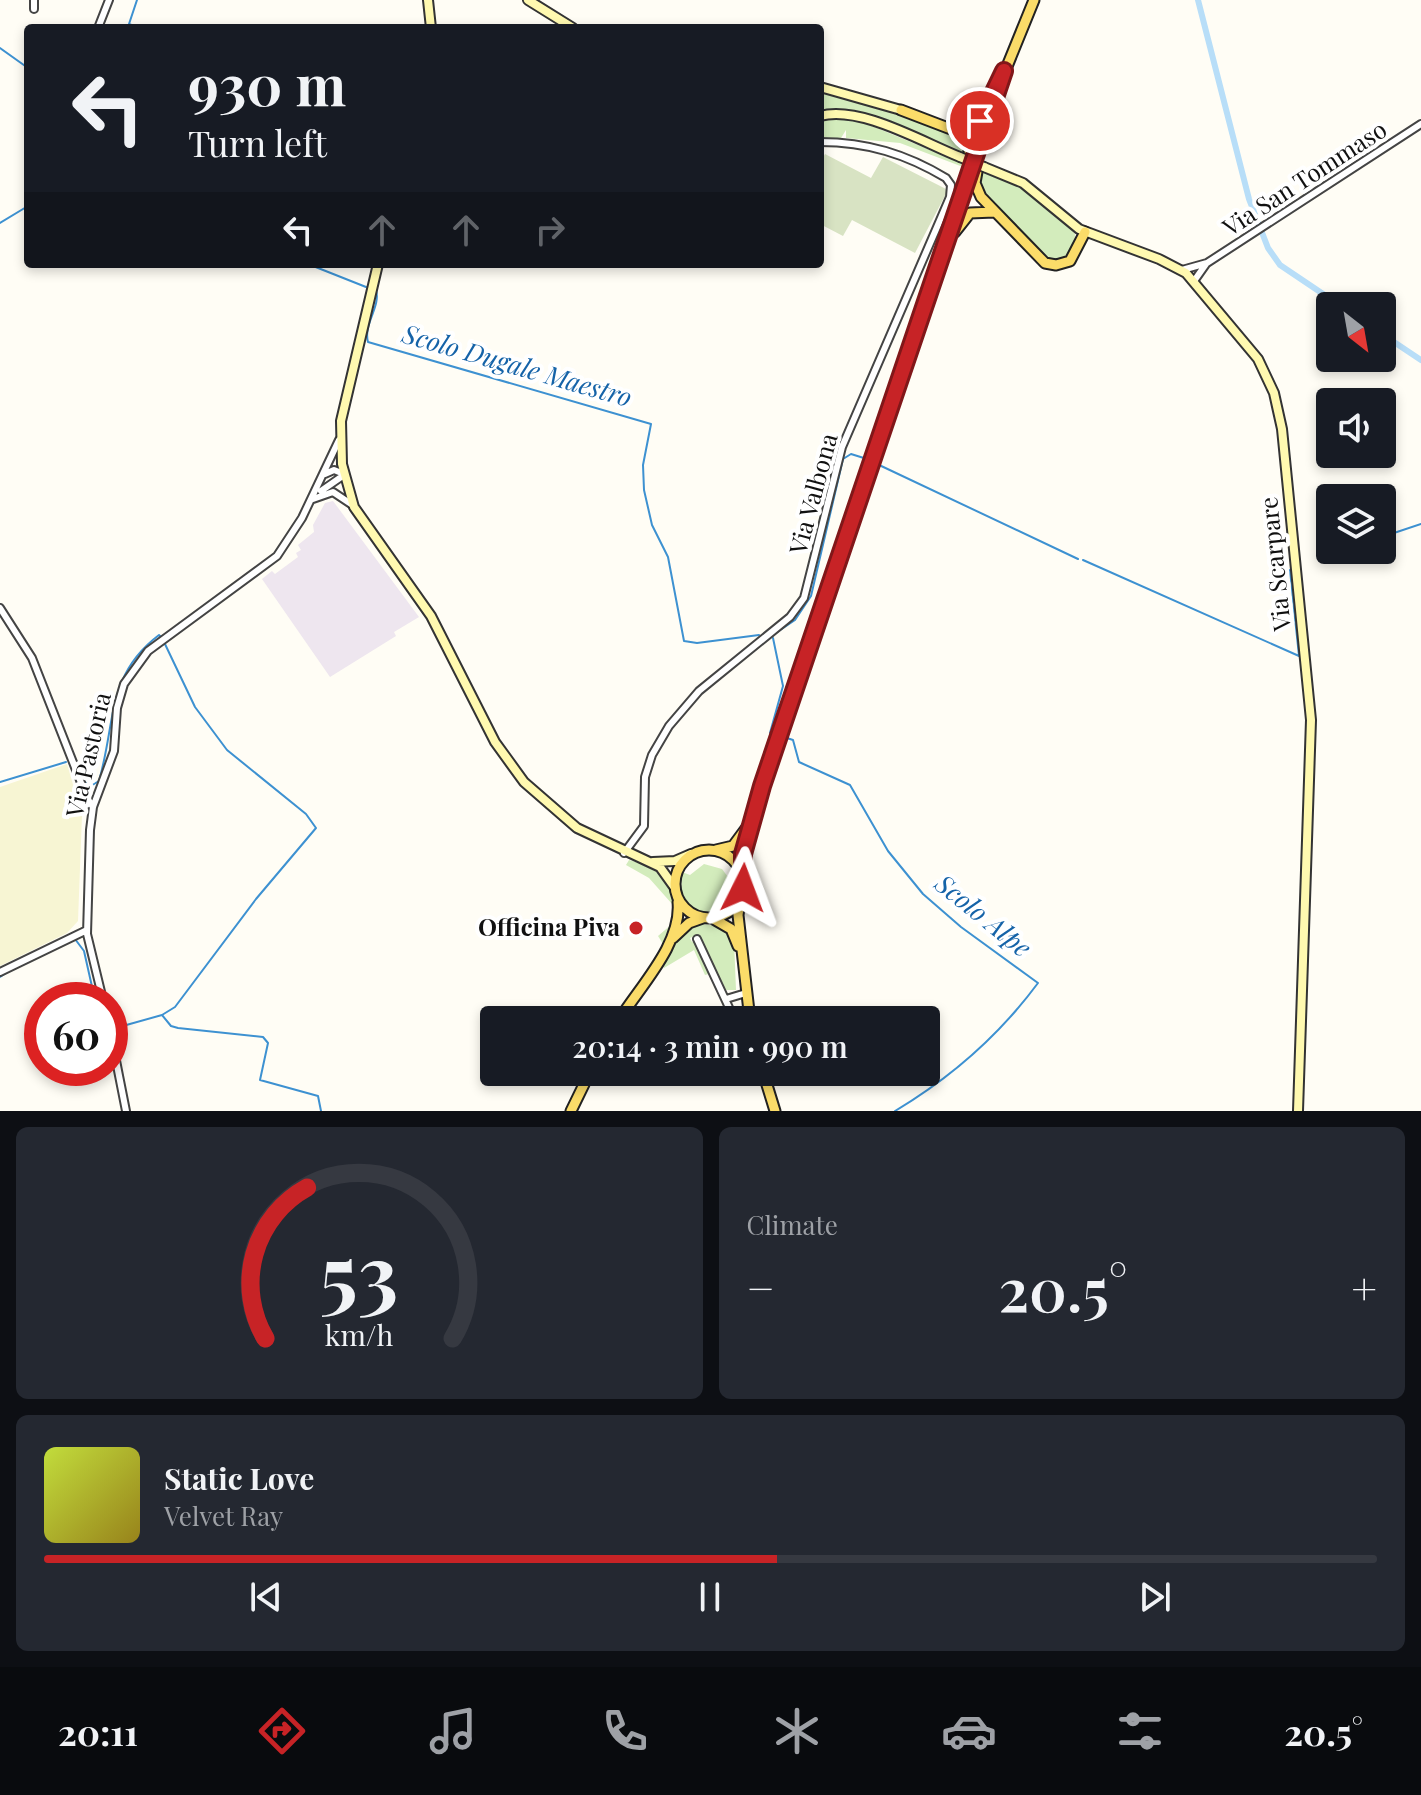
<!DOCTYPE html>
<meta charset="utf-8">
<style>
body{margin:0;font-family:"Playfair Display",serif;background:#242831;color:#f1f3f6;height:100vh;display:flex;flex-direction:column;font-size:30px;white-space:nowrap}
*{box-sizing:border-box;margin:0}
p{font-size:26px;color:#9ea1a6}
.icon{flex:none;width:44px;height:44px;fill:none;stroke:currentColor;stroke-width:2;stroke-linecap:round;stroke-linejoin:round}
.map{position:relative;height:1111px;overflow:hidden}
.sheet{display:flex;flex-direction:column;gap:16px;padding:16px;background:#0d0f14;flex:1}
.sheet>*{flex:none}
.hud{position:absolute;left:24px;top:24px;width:800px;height:244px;border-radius:8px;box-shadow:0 4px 12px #0003;background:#171b24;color:#f1f3f6;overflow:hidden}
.needle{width:52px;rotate:149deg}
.buttons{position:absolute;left:1316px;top:292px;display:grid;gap:16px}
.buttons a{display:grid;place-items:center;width:80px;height:80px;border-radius:8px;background:#171b24;box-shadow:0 4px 12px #0003;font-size:40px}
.speed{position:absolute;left:24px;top:982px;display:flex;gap:16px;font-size:40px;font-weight:700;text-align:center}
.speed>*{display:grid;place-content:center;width:104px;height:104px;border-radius:50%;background:#171b24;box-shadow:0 4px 12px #0003;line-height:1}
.speed .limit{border:12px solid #d22;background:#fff;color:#111}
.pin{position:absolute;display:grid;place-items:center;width:68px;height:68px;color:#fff;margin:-34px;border:4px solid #fff;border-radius:50%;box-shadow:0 2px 8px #0007}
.me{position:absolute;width:88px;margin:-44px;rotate:3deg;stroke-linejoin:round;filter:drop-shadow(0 0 6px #0008)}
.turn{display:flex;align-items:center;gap:28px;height:168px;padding:0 32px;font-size:36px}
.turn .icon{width:104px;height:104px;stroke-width:2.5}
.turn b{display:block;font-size:56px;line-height:68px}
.lanes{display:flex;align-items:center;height:76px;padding:0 32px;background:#0003;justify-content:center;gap:40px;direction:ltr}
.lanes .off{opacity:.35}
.big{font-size:60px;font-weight:600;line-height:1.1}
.sheet .card{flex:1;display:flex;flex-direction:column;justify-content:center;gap:12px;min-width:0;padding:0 28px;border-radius:12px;background:#242831}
.sheet .dial{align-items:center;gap:0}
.dial svg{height:208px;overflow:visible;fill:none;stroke:#363941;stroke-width:7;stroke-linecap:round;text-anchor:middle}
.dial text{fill:#f1f3f6;stroke:none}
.song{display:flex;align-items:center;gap:24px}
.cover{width:96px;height:96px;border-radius:12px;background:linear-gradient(135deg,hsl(70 70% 55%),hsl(50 70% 35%))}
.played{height:8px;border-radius:4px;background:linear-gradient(90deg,#c72326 55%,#363941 55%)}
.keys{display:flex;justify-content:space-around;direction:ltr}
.heat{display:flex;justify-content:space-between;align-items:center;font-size:44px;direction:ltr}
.sheet .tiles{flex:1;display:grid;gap:16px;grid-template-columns:1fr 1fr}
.card:last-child{grid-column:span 2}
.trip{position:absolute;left:480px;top:1006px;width:460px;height:80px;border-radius:8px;background:#171b24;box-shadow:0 4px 12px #0003;font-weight:600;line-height:80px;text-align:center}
.tabs{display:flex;height:128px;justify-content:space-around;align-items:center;background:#090b0e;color:#9ea1a6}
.tabs .icon{width:56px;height:56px}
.tabs .selected{color:#c72326}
.tabs b{font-size:36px;color:#f1f3f6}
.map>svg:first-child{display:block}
.industrial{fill:#eee6ef}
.farmland{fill:#f7f5d3}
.green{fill:#d3ecbc}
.cemetery{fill:#d8e3c3}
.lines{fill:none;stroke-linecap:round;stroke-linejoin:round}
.stream{stroke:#3d91d1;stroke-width:2}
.canal{stroke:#b8def8;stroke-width:6}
.street-casing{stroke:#444;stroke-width:10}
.secondary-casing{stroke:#333;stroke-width:12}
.primary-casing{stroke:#222;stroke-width:13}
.street{stroke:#fff;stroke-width:6}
.secondary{stroke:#fff9b0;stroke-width:8}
.primary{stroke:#fbdc69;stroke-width:9}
.secondary-bridge-casing{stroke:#333;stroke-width:12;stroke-linecap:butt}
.secondary-bridge{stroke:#fff9b0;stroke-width:8}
.route-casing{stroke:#811719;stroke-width:20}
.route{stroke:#c72326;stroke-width:14}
.poi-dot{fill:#c72326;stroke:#fff;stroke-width:3}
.labels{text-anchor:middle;stroke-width:8;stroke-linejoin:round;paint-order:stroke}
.street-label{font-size:24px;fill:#111;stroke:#fff}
.poi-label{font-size:24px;font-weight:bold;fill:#111;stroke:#fff;text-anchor:end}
.water-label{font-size:26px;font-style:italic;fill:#1563a8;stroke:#fff}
</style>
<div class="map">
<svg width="1421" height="1111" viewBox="0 0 1421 1111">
<rect width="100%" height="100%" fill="#fffdf5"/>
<path class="industrial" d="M333,501L419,617L394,632L396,636L330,677L262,579L272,571L275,574L298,557L296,553L301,550L298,545L314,532L313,525L325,503Z"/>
<path class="farmland" d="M67,764L82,815L78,921L67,933L0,966V787Z"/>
<path class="green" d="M820,91L853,97L957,135L966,142L968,155L852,111L820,113Z
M839,117L860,121L964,164L963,167L900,143L846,138V130L841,138H820V121Z
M979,170C1015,183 1052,203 1075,234L1074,251L1064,260L1044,258L979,189Z
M629,860C638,863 652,865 660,871C680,888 675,924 663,944L658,936L672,924L673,905L649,878L626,865Z
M704,864L722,869L728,877L727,892L736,895C725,912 710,917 692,908L681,894L682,872L690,875Z
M699,923L726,928L734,940L736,990H725L698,934L690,938L692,942L695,941L709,974L705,975L694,950L664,968L661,963L677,939Z"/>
<path class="cemetery" d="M825,154L871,178L883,157L948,190L915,253L852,220L843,236L820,224V163Z"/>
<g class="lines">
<path class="stream" d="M137,0L129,24L139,28
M0,48L28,68
M0,223L28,206
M308,264L366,287
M376,290C381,307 363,324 368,342L651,424L643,465L644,490L652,525L668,557L684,641L697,643L759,635
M877,464L1078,559
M1382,537L1421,524
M1344,551L1346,550
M1083,560L1299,656L1290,570
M767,639L795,620L811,596L843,459L851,454L867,459
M770,733L783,686L773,638
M787,738L793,740L799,762L850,785L888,851L923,894L961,927L1038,983C998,1037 952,1077 895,1111
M76,760L80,772
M82,778L89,787L99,781C116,722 106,675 159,635L161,637
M0,782L66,762
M75,939L84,951L95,1000
M0,977L12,969
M162,1015L175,1007L256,899L316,828L306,814L227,750L195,707L164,642
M112,1029L162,1015L171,1026L178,1028L263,1037L268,1043L260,1080L318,1096L321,1111"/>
<path class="canal" d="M1198,0L1249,199L1268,248L1280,265L1341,306
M1382,334L1421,360"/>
<defs>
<path id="street" d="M34,9V0
M98,28L109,0
M1182,270L1207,263L1421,124
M1194,281L1206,264
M325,474L334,470L344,474
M321,491L344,475
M313,499L333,492L351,504
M0,608L32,658L87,798L93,807
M624,853L644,826L645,777L652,755L669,726L699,691L790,617L804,598L842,447L950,197L951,185L946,178C906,154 867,142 820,142
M697,939L732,1014V1020
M0,972L87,930
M726,999L746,993
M103,1000L87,934L90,830L93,807L114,751L117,708L124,684L148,651L277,556L302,518L339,440
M110,1030L126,1111
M753,1072L755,1076"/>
<path id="secondary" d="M428,0L431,28
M528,0L573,28
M820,87L901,110
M820,116C860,105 922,142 960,157
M984,167L1023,183L1079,229L1159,259L1186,273L1258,359L1274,393L1282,429L1311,720L1298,1111
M378,264L341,421L342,464L354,507L431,616L495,742L524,782L577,828L660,867L675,888
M653,862L675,861L691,854"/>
<path id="primary" d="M901,110L956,131L969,142V158
M956,131L976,126L985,110
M978,166L975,183L981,197L1045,263L1056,265L1070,261L1085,232
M955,232L970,213L994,212
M675 884a34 34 0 1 1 68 0a34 34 0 1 1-68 0Z
M716,850L733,846L750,823L995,96L1034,0
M742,872L743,854L752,828
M740,901L738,915L750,1020
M712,918L731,929L738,946
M673,938L689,923L703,918
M619,1020C640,986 682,944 678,902
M763,1072L775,1111
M571,1111L590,1072"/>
</defs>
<use href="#street" class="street-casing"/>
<use href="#secondary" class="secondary-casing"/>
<use href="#primary" class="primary-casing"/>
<use href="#street" class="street"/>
<use href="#secondary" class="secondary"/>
<use href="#primary" class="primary"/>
<defs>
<path id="secondary-bridge" d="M960,157L984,167"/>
</defs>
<use href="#secondary-bridge" class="secondary-bridge-casing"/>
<use href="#secondary-bridge" class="secondary-bridge"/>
</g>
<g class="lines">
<defs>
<path id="route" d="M743,888V854L762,786L1004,71L980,121"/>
</defs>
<use href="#route" class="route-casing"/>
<use href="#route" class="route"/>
</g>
<circle class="poi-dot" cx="636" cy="928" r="8"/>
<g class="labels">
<g class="street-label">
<text transform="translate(1305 179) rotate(-33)" y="8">Via San Tommaso</text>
<text transform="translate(814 494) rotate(-75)" y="8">Via Valbona</text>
<text transform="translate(1276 564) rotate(-96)" y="8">Via Scarpare</text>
<text transform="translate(89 755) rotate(-77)" y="8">Via Pastoria</text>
</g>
<g class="poi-label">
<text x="620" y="936">Officina Piva</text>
</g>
<g class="water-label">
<text transform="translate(517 366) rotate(16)" y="9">Scolo Dugale Maestro</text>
<text transform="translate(983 916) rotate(39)" y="9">Scolo Alpe</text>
</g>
</g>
</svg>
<div class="buttons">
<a><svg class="needle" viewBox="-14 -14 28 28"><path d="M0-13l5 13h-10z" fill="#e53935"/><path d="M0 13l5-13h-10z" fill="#9ea1a6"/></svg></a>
<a><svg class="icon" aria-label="sound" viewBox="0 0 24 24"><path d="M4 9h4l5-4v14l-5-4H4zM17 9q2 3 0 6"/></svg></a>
<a><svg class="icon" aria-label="layers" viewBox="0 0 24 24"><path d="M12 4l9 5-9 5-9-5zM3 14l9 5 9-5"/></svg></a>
</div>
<div class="speed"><div class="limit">60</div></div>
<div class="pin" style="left:980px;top:121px;background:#d93025"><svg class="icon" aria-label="arrive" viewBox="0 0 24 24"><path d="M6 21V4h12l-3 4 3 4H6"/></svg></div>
<svg class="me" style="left:743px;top:888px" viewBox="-20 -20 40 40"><path d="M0-17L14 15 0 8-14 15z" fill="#c72326" stroke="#fff" stroke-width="4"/></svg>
<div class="trip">20:14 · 3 min · 990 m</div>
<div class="hud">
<div class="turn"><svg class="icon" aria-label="left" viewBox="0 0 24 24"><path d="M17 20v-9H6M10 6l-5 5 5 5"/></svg><div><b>930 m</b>Turn left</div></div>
<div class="lanes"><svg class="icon" aria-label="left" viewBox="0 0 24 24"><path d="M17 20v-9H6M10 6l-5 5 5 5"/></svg><svg class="icon off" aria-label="ahead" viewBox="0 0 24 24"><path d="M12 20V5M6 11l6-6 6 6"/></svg><svg class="icon off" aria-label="ahead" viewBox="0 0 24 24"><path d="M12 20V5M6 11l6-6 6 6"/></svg><svg class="icon off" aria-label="right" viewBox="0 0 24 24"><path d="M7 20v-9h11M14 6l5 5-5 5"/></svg></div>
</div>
</div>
<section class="sheet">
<div class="tiles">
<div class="card dial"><svg viewBox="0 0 100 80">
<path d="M14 69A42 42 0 1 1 86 69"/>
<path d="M14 69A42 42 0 0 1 30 11" stroke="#c72326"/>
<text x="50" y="56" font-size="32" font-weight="700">53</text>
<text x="50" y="72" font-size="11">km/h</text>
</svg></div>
<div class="card"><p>Climate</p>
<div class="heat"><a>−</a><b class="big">20.5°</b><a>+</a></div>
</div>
<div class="card">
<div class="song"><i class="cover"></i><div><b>Static Love</b><p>Velvet Ray</p></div></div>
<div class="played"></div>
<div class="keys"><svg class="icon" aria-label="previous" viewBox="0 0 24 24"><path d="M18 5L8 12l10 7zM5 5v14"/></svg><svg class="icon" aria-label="pause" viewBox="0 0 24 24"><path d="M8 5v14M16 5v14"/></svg><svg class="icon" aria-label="next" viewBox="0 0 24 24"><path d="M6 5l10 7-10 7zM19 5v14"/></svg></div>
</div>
</div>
</section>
<nav class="tabs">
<b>20:11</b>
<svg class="icon selected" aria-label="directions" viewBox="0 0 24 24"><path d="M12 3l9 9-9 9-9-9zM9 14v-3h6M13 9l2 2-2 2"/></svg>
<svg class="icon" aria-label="music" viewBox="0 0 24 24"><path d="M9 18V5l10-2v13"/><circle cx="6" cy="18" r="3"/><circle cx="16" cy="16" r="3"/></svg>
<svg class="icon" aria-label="phone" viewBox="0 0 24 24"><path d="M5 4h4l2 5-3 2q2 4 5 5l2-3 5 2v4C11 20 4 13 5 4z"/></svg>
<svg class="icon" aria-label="climate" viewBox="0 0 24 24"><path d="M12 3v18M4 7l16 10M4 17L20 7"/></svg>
<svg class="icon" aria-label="car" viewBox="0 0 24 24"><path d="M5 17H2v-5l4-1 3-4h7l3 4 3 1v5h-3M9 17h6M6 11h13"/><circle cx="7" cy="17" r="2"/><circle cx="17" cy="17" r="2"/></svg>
<svg class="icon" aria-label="filters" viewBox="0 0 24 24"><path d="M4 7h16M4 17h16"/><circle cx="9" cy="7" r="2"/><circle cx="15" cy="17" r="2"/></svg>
<b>20.5°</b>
</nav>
